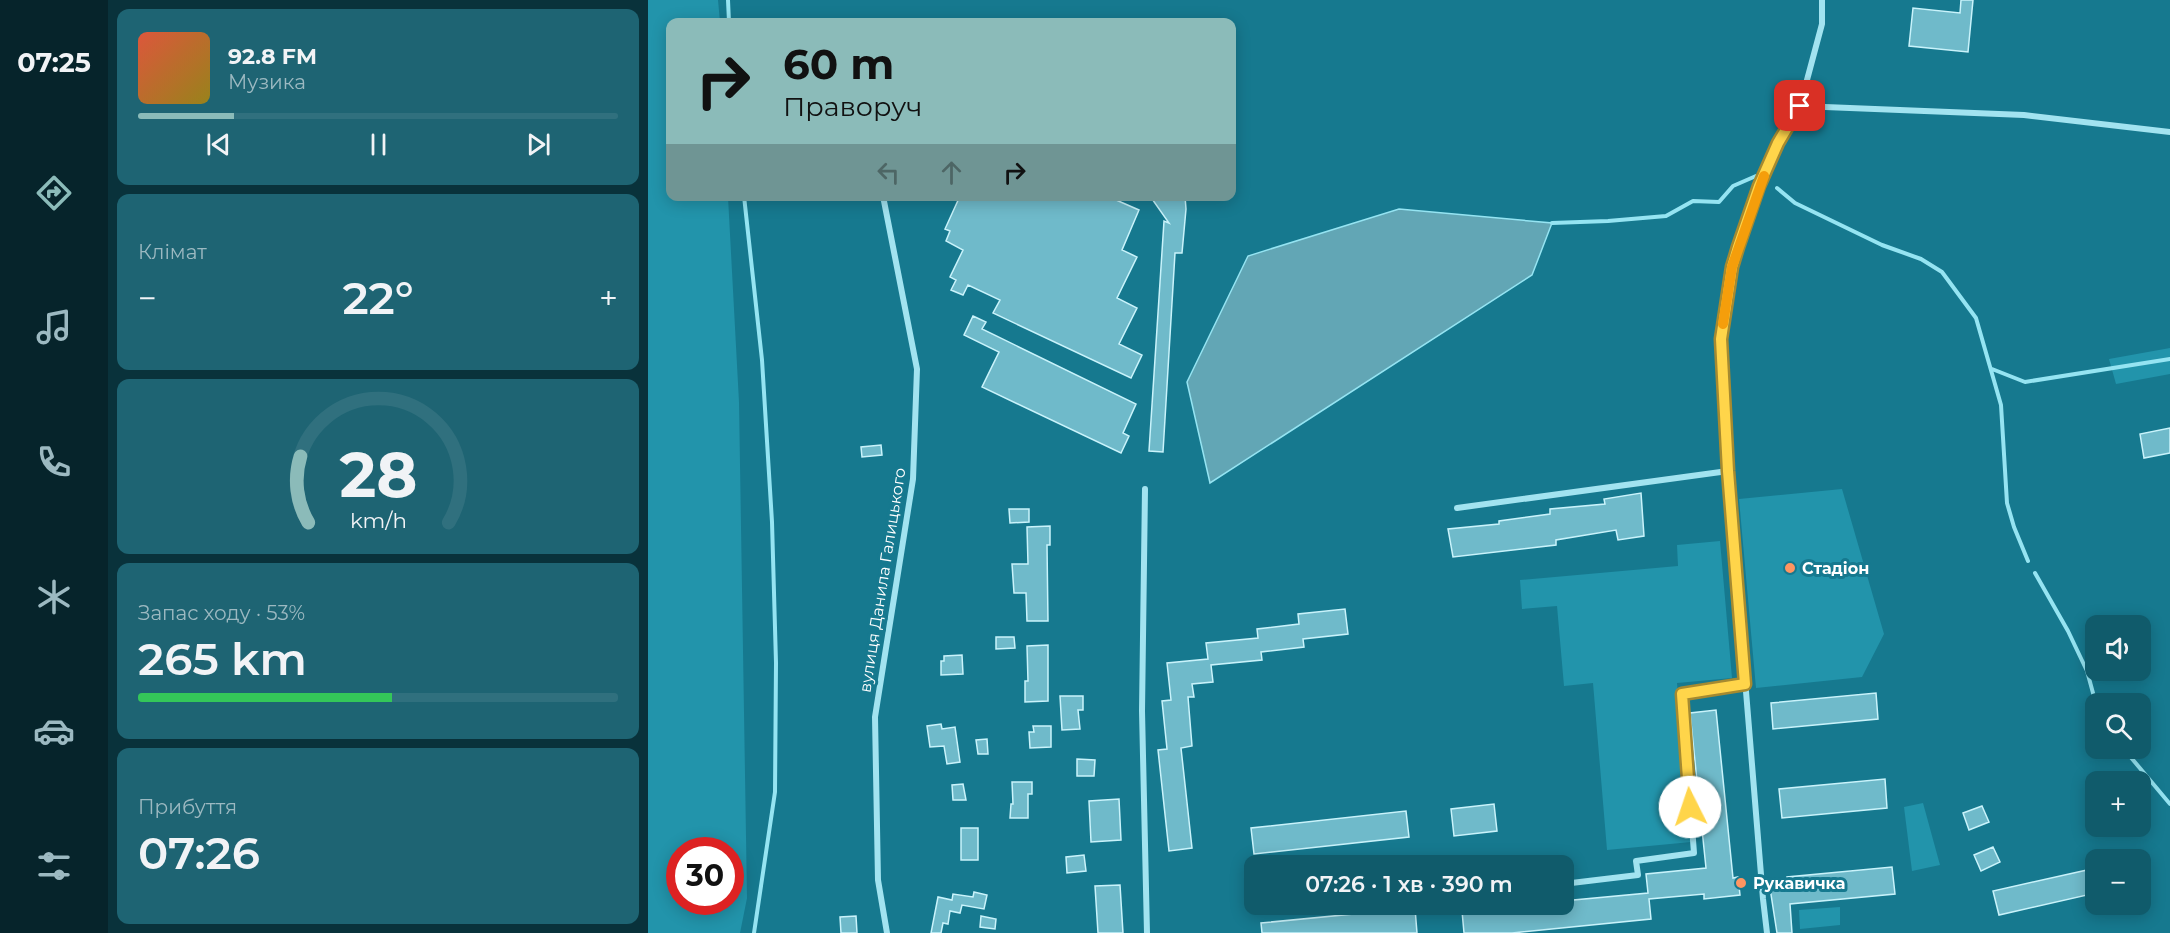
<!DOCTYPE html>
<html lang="uk">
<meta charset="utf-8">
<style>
body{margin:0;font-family:Montserrat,sans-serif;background:#1e6473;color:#f1f3f6;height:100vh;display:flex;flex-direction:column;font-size:22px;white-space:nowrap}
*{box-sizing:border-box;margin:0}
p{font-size:20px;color:#9cb9c1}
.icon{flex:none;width:33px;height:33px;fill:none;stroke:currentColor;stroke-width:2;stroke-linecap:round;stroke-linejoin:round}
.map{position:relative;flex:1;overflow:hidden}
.sheet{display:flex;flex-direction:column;gap:9px;padding:9px;background:#09323b;width:540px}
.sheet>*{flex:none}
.top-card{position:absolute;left:18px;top:18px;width:570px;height:183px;border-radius:12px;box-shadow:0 3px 15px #0003;background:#8bbbb9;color:#111;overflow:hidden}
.tools{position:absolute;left:1437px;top:615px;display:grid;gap:12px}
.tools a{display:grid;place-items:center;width:66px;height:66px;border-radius:12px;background:#105b6b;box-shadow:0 3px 15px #0003;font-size:30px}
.speed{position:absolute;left:18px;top:837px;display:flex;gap:12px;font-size:30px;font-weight:700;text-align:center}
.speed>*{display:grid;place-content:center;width:78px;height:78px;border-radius:50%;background:#105b6b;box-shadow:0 3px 15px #0003;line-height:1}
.speed .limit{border:9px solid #d22;background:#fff;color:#111}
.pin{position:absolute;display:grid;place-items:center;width:51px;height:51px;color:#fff;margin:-26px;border-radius:12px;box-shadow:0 3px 9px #0006}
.me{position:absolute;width:66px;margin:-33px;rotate:356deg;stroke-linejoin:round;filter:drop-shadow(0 0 4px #0008)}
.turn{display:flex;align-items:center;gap:21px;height:126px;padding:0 18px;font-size:27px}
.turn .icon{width:78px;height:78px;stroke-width:2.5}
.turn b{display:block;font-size:42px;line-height:51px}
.lanes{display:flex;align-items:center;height:57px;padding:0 18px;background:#0003;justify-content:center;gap:30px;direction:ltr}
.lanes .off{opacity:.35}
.big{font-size:45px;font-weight:600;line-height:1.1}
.sheet .tile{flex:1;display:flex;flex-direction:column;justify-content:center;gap:9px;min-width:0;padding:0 21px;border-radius:12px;background:#1e6473}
.sheet .dial{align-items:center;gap:0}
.dial svg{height:156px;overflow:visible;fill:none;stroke:#30707e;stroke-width:7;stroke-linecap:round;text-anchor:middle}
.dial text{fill:#f1f3f6;stroke:none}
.song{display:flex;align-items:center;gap:18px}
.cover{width:72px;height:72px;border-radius:9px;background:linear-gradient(135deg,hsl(10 70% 55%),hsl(50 70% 35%))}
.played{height:6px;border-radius:3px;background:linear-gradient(90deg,#8bbbb9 20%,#30707e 20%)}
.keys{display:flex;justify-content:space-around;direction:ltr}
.heat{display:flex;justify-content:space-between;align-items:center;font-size:33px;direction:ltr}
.charge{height:9px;border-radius:4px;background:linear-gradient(90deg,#34c759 53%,#30707e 0)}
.trip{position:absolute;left:596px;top:855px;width:330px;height:60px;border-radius:12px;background:#105b6b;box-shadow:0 3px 15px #0003;font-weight:600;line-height:60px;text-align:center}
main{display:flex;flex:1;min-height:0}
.menu{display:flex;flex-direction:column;width:108px;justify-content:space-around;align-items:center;background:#06242b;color:#9cb9c1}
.menu .icon{width:42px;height:42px}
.menu .selected{color:#8bbbb9}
.menu b{font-size:27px;color:#f1f3f6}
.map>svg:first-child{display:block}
.green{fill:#2294ab;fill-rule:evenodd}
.water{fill:#62a6b5;stroke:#95e4f2;stroke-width:1.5}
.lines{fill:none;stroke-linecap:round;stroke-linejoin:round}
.stream{stroke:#95e4f2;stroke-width:4}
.building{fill:#6fbaca;stroke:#c9f3fb;stroke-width:1.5}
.minor{stroke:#a2e3f0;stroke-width:6}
.route-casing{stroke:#a68a30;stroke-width:15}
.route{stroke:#ffd54a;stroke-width:10}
.slow{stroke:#f59e0b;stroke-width:10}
.poi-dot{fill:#ff9561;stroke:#16798f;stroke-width:2}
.labels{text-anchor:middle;stroke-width:6;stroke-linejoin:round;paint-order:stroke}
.poi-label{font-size:16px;font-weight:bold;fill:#fff;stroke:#16798f;text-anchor:start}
.street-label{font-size:16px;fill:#fff;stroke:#16798f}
</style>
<main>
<nav class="menu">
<b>07:25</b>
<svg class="icon selected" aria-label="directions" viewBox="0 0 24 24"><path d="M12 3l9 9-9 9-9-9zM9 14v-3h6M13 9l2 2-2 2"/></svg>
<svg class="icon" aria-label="music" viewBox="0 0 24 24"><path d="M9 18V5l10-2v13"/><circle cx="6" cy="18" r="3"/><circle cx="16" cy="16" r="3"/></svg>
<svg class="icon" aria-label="phone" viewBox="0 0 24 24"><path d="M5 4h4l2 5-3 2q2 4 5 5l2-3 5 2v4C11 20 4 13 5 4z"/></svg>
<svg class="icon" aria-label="climate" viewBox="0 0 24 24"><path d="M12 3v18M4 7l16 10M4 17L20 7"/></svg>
<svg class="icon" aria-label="car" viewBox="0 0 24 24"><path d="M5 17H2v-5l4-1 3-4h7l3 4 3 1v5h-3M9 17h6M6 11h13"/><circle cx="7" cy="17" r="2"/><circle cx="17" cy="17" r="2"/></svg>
<svg class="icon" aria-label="filters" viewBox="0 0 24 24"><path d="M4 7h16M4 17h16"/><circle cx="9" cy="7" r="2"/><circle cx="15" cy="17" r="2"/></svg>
</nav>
<section class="sheet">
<div class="tile">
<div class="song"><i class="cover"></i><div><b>92.8 FM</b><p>Музика</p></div></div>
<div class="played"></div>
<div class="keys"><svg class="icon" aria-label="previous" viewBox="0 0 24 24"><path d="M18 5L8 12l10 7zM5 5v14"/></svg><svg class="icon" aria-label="pause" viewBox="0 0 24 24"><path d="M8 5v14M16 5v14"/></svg><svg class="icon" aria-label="next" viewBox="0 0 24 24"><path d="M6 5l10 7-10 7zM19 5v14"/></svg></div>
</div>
<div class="tile"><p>Клімат</p>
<div class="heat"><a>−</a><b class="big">22°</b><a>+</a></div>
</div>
<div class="tile dial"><svg viewBox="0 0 100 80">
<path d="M14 69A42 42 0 1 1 86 69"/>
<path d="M14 69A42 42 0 0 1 10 35" stroke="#8bbbb9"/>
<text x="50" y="56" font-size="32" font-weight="700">28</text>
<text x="50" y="72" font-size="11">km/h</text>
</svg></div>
<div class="tile"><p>Запас ходу · 53%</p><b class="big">265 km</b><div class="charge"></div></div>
<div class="tile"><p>Прибуття</p><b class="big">07:26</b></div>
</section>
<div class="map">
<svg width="1522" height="933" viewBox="0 0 1522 933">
<rect width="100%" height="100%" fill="#16798f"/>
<path class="green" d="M0,0H70L72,22H22V196L80,197L91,402L99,898L92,933H0ZM82,850V902H32V850Z
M1522,348V374L1468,384L1461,359Z
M1194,489L1236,634L1214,677L1108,688L1091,499Z
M1072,541L1084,678L1029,683L1043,842L959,850L945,683L916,686L909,606L874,609L872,580L1030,566L1029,545Z
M1275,803L1292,865L1264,871L1256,807Z
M1192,907V925L1152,929L1151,910Z"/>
<path class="water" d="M751,209L904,223L884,275L562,483L539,382L600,256Z"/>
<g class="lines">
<path class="stream" d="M80,0L81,22
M1129,188L1147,203L1234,245L1273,259L1294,272L1328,318L1353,405L1359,503L1366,527L1380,561
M96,196L114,360L124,522L128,663L127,792L106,933
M904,223L960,221L1018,216L1045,201L1071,202L1085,186L1108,176L1110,177
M1344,369L1377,382L1522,359
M1387,573L1420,631L1439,671L1448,704
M1475,748L1522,804"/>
</g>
<path class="building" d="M1313,0H1325L1320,52L1261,46L1265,8L1312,13Z
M312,196H459L491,210L474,250L489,257L469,298L489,308L471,344L494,355L483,378L345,313L352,300L320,285L315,295L303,290L308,280L302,277L315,250L298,241L302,231L297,229Z
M502,196H537L538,209L534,253H527L515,452L501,451L516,221L521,223Z
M325,316L338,322L334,329L488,404L475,433L481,436L473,453L334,387L351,352L316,335Z
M1522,428V453L1496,458L1492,434Z
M233,445L234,455L214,457L213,447Z
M993,493L996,536L970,540L968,530L908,540V545L805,557L800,529L851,524V521L902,514V509L957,504L956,499Z
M361,509H381V522L362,523Z
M402,526V545H399L400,621H379L378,593H366L364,564H380L379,527Z
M697,609L700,634L655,639L656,647L613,652L614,660L563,665L565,682L544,684L546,697H540L544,746L533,748L544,848L521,851L510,750L519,749L514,701L523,700L519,663L560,659L558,643L610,638L609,629L651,624L650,614Z
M348,637H366L367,648L348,649Z
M400,645V701L377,702V681H380L379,646Z
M314,655L315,674L293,675V661H296V656Z
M1228,693L1230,719L1125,729L1123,703Z
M412,696H435V710H430L432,729L414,730Z
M1068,710L1085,878L1090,877L1092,895L1056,899V894L1001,899L1003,919L864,933H816L814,911L880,904H915V901L1000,893L998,874L1058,868L1042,713Z
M293,724L294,729L307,727L312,762L299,764L296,746L282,747L279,726Z
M385,726H403V747L382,748L381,732H386Z
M339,739L340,754H330L328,740Z
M429,759L447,760L446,776H429Z
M1237,779L1239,808L1134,818L1131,789Z
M364,782H384V794H380V818H362L363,804H365Z
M315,784L318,800H305L304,785Z
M471,799L473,840L443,842L441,801Z
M846,804L849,831L806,836L803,809Z
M1334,806L1341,822L1321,830L1315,813Z
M758,811L761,837L606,854L603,828Z
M313,828H330V860H313Z
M1345,847L1352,862L1333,871L1326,855Z
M436,855L438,871L419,873L418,857Z
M1244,867L1247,894L1142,904L1144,933H1129L1122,888L1140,887L1139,877Z
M1448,868V893L1351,915L1345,891Z
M472,885L475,933H450L447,886Z
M326,892L339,895L336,909L314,905L312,913L302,911L300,924L295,923L293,933H283L290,897L304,900L305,894L325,897Z
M767,908L769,933H614L613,923Z
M208,916L209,933H193L192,917Z
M333,916L348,919L347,929L332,927Z"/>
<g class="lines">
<path class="minor" d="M1152,106L1376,115L1522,132
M235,196L269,369L265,479L227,717L230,880L239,933
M497,489L494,711L499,933
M809,508L1080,471
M915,884L990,875L988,861L1046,853L1034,694L1097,684
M1119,933L1115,899L1080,471L1073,339L1084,267L1111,186L1130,143L1152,106L1174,24V0"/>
</g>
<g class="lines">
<defs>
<path id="route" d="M1042,807L1034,694L1097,684L1080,471L1073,339L1084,267L1090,247L1111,186L1130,143L1152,106"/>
</defs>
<use href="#route" class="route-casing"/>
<use href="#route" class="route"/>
<path class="slow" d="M1075,324L1084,267L1116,176"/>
</g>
<g class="poi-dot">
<circle cx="1142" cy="568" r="6"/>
<circle cx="1093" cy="883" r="6"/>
</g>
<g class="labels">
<g class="poi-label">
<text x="1154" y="574">Стадіон</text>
<text x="1105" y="889">Рукавичка</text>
</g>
<g class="street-label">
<text transform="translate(234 580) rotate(-81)" y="6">вулиця Данила Галицького</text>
</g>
</g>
</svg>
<div class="tools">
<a><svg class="icon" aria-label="sound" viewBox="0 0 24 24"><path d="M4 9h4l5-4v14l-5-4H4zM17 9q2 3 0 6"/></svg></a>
<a><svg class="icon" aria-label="search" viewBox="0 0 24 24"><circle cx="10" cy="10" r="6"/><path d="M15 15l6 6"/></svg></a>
<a>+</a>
<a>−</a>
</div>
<div class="speed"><div class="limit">30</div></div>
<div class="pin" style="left:1152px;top:106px;background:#d93025"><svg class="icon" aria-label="arrive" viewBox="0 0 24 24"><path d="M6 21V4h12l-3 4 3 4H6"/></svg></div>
<svg class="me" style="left:1042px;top:807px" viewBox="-20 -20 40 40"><circle r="19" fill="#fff"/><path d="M0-13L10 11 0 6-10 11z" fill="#ffd54a"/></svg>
<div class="trip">07:26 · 1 хв · 390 m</div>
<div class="top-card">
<div class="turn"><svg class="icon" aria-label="right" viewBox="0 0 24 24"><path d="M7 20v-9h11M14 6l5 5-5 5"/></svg><div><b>60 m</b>Праворуч</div></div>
<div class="lanes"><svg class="icon off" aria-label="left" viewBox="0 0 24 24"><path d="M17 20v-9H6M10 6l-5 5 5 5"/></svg><svg class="icon off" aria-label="ahead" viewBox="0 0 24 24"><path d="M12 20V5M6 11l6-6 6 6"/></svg><svg class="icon" aria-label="right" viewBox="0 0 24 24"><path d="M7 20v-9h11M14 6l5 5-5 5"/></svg></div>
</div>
</div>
</main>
